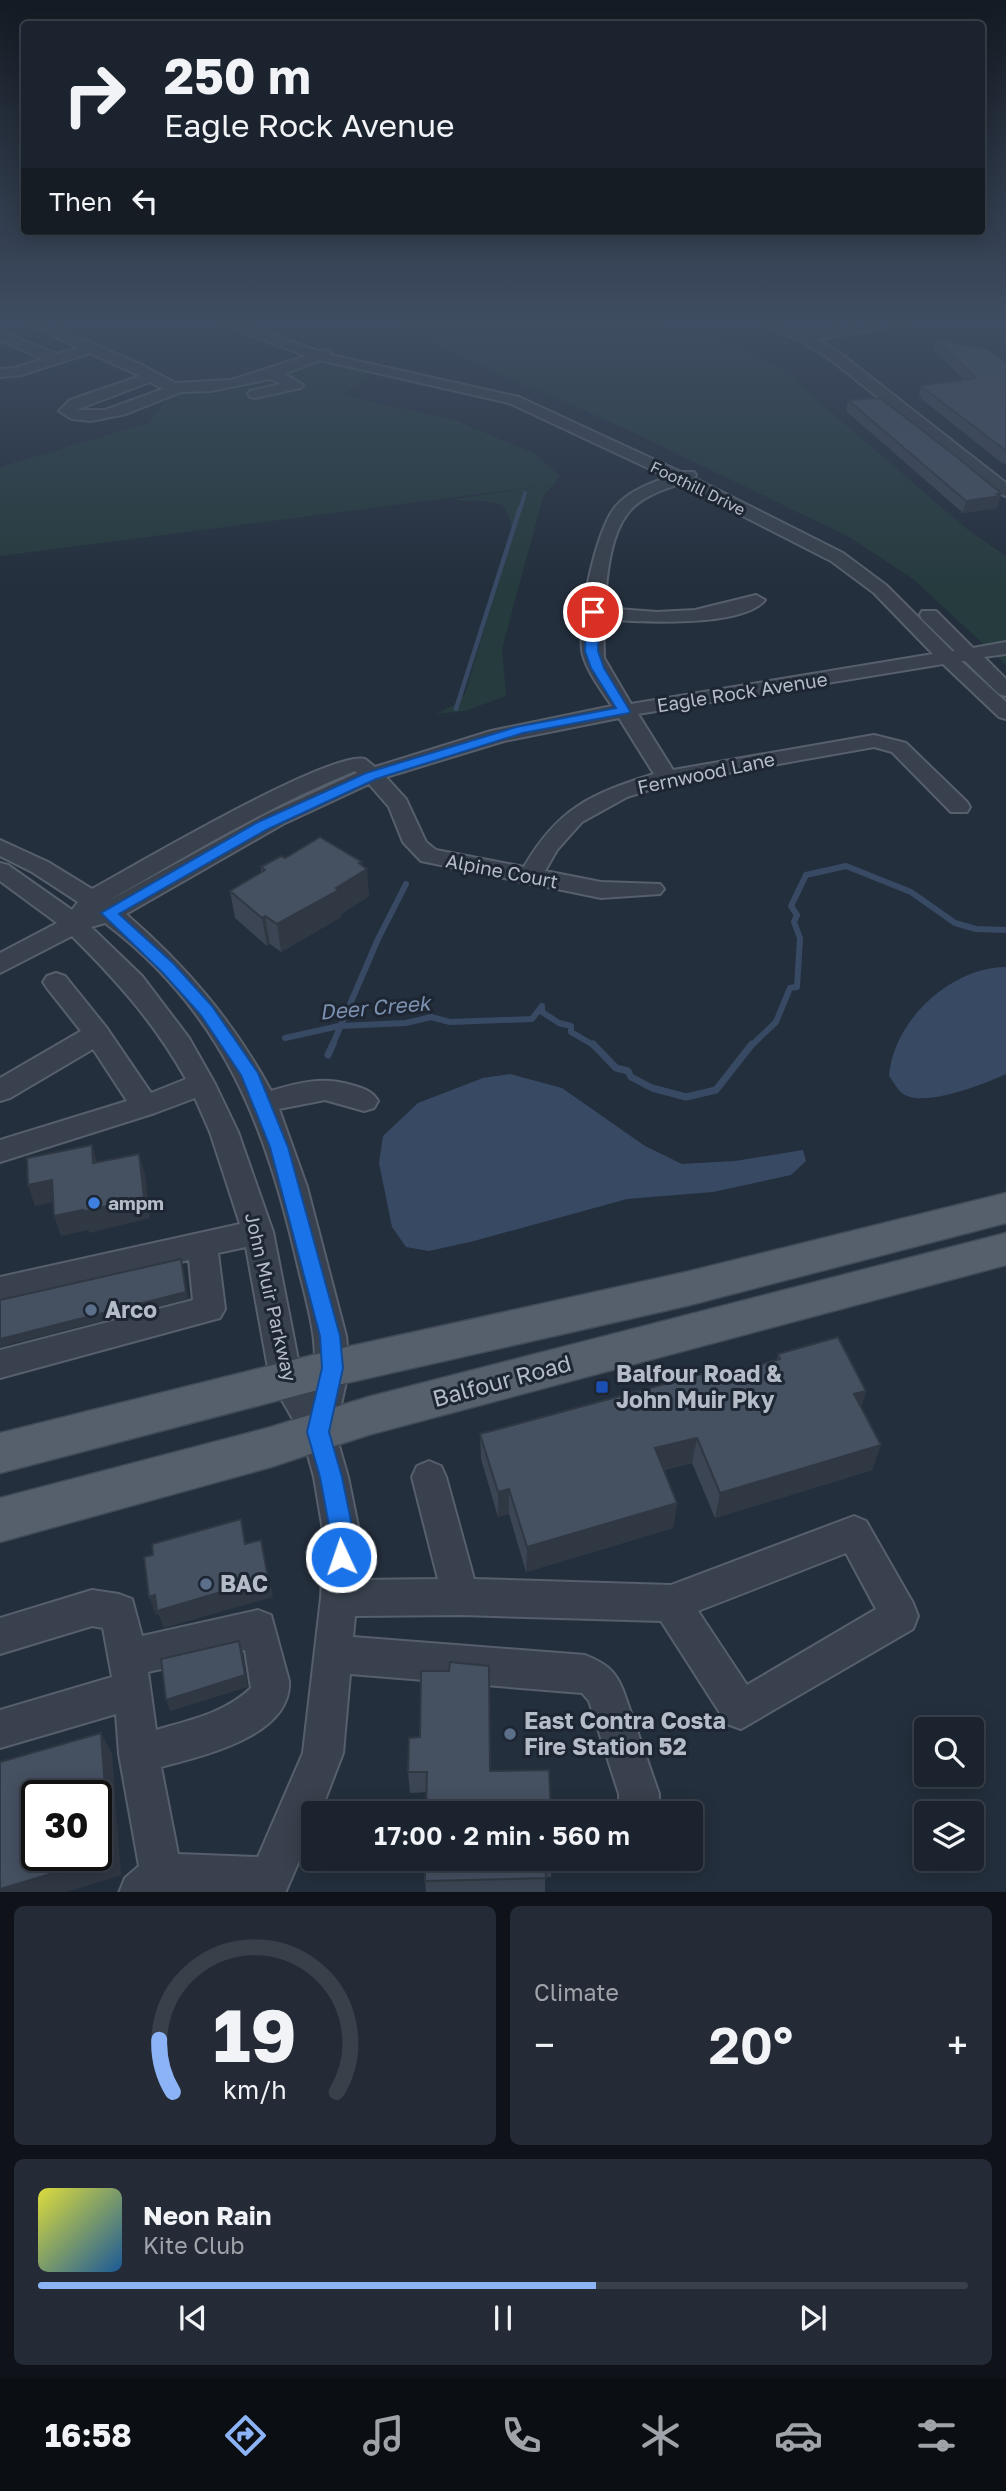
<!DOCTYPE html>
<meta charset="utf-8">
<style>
body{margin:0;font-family:"Golos Text",sans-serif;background:#242b36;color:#f1f3f6;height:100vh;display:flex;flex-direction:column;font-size:26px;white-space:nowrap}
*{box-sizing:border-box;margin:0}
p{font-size:23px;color:#a0a4aa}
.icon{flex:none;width:38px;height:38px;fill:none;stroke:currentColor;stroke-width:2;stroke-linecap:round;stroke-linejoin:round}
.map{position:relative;height:1892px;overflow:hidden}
.sheet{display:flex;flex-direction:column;gap:14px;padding:14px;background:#0f1319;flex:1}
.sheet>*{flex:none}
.guide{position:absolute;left:21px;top:21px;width:964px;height:214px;border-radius:7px;box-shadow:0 4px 18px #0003,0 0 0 2px #39404a;background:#1b232e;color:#f1f3f6;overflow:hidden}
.tools{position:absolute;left:914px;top:1717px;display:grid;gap:14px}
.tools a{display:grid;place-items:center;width:70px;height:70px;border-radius:7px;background:#1b232e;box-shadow:0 4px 18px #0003,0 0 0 2px #39404a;font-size:35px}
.speed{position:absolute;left:21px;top:1780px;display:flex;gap:14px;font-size:35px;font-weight:700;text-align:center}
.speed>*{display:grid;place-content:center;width:91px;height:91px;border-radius:50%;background:#1b232e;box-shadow:0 4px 18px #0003,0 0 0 2px #39404a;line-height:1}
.speed .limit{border:4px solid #111;border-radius:10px;background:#fff;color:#111}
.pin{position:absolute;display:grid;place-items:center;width:60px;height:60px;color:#fff;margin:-30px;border:4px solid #fff;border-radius:50%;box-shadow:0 2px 7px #0007}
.me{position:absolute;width:77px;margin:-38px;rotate:357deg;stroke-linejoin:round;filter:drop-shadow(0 0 5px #0008)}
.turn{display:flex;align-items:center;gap:24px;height:147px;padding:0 28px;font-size:32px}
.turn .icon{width:91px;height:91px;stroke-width:2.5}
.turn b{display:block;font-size:49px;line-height:60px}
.then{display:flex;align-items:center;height:66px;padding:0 28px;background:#0003;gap:14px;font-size:26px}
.big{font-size:52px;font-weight:600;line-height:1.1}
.sheet .tile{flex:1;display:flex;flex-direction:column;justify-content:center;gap:10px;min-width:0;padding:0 24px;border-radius:10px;background:#242b36}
.sheet .dial{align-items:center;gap:0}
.dial svg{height:182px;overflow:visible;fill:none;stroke:#39404a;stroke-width:7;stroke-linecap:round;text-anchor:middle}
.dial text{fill:#f1f3f6;stroke:none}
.song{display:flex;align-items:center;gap:21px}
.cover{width:84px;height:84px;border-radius:10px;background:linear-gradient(135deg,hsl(60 70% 55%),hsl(210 70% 35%))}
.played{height:7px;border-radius:4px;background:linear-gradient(90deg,#8bb3f6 60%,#39404a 60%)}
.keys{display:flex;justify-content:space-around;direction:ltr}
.heat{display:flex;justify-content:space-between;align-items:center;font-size:38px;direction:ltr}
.sheet .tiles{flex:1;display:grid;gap:14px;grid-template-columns:1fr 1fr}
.tile:last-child{grid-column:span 2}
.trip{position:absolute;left:301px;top:1801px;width:402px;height:70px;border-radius:7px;background:#1b232e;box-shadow:0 4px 18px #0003,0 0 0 2px #39404a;font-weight:600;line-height:70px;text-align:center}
.tabs{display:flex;height:112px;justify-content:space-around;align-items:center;background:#0b0e12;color:#a0a4aa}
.tabs .icon{width:49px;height:49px}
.tabs .active{color:#8bb3f6}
.tabs b{font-size:32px;color:#f1f3f6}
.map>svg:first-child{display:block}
.green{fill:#263b3e}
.water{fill:#384964}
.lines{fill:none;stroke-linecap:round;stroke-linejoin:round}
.stream-far3{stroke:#384964;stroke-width:3.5}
.stream-far2{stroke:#384964;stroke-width:4.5}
.stream-far1{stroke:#384964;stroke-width:6}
.stream{stroke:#384964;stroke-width:7}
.minor-casing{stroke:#565f6b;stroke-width:4}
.major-casing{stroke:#414a56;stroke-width:3}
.minor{fill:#38414d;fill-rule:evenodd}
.major{fill:#56606d;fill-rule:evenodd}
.wall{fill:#3b4553}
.shaded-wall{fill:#303844}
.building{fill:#455061;stroke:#303844;stroke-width:2;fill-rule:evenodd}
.route{fill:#1a73e8;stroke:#114b97;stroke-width:2}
.shop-dot{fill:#3f7fe0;stroke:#1d2632;stroke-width:2.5}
.service-dot{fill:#5c6f8a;stroke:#1d2632;stroke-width:2.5}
.transit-dot{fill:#1a4fb4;stroke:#1d2632;stroke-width:2.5}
.labels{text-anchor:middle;stroke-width:6;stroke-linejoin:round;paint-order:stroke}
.far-street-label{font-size:16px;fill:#b4bcc8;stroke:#1d2632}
.street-label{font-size:19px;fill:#b4bcc8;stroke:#1d2632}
.poi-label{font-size:19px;font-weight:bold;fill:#b4bcc8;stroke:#1d2632;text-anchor:start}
.water-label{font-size:21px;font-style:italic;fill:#7c91b0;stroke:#1d2632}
.near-poi-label{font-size:23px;font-weight:bold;fill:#b4bcc8;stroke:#1d2632;text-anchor:start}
.near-street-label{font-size:23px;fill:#b4bcc8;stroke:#1d2632}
</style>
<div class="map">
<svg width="1006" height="1893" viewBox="0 0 1006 1893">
<rect width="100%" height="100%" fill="#242f3d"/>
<path class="green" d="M366,320H496V326L543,320H640L720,339L761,357L789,376L968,530L1006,556V665L913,579L851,538L624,428L468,360L423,336Z
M329,362L374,372L343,395L454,420L534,453L560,476L543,497L502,649L506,696L465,711L436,714L454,705L465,694L512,535L510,519L503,505L485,501L451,500L534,487L0,556V467L149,423L172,392C202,390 232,389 261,382C283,377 307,362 329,362Z"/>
<path class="water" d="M1006,967V1074C985,1084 921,1109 902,1093C897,1089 893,1081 889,1076C893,1021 951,967 1006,967Z
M510,1074L562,1088L645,1146L682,1164L735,1161L803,1150L806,1161L791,1175L713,1192L627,1199L474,1241L429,1251L406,1247L392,1227L379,1163L383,1136L418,1103L483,1078Z"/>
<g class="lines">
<path class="stream-far3" d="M520,510L525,493"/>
<path class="stream-far2" d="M456,709L520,508"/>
<path class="stream-far1" d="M285,1038L339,1026L406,1023L431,1017L450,1022L532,1019L542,1006V1012L559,1023L571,1026V1032L595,1046
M332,1046L378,939L406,884
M751,1046L776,1022L790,988L797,987L800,938L794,922L797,915L791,906L806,875L846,866L911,892L955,923L976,929L1006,930"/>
<path class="stream" d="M593,1044L616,1068L628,1071L631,1077L652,1088L686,1097L716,1090L752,1044
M328,1055L333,1044"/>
<defs>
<path id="minor" d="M23,320H39L142,365L175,383L231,380L306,356L211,320H230L318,351L330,350L331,355L519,397L681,472H694L696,475L694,478L843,553L886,585L952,651H955L922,619L920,615L922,611H936L973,648L1006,642V654L984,657L1006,679V696L999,694L965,661H961L1006,702V719L999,717L943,664L638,714L673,770L874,735L906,743L967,802L970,807L967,812H951L892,752L874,747L671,783L627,797L582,822L557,850L545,871L601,882L660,884L664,889L660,894L601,898L421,861L403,842L389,807L369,784L283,824L126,914C186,966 233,1021 271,1091C300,1082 324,1076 355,1086C365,1089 373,1092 378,1101L374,1108L364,1111L325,1100L279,1109L307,1187L346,1336L349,1368L335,1432L348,1477L360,1536L358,1580L438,1579L412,1477L417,1466L429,1461L441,1466L446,1477L474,1579L671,1585L854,1516L866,1521L913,1603L918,1616L913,1629L741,1729L727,1724L661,1621L461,1615L355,1616L353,1637L585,1655C605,1663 615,1670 623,1690L659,1794V1813H619V1794L589,1701L582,1693L350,1674L343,1753L320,1813H313V1829L285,1893H119L125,1878L139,1866L119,1754L116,1714L0,1748V1710L112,1677L103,1628L92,1626L0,1654V1618L92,1590L119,1594L132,1599L142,1636L258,1610L271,1615L289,1681C292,1736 202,1756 161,1767L178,1854L258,1857L303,1753L321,1598L324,1536L314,1477L303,1437L270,1379L246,1247L218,1253L225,1309L220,1318L0,1378V1350L193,1300L189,1260L0,1303V1277L240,1224L210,1132L195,1098L155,1113L0,1162V1140L127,1101L93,1049L10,1098L0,1101V1078L81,1031L47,988L43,982L47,976L56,973L65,976L106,1027L151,1093L186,1079C154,1022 117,981 72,936L0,973V953L57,923L0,881V863L8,865L72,910L78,902L32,872L0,856V840L48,862L92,889C134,866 330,750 365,759L375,767L491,731L612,706C602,691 588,673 583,655C576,625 595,530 616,506C629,491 649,484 667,477L509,403L320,360L284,374L303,385L301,388L296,389L255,398L250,397L248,394L250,391L281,384L270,379L211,391L181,392L126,414L91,421L72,419L59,411L70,400L140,376L90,353L21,375L0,377V369L15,368L43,359L0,340V331L57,354L78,348ZM150,382L163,389L105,410H76ZM680,484L831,561L874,593L933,654L631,704L604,658L603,619C637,622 742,628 765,600L756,595L695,610L657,612L604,608C607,578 609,537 628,513C640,497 662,490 680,484ZM619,718L654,774C591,794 558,808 524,867L436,850L426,842L406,799L386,777L504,741ZM355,771L357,773L267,814L108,901C189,854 269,806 355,771ZM105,923C225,1014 265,1125 298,1266C308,1308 322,1349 311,1391L301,1375L273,1232L238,1132L215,1084L189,1038L142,976L91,927ZM846,1553L876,1609L747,1685L698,1611ZM245,1650L251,1688C225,1713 190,1720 156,1730L148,1672Z
M749,320H768L806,333L885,320H914L908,324L817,339L841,354L1006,483V496L1000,494L831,360L800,340Z"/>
<path id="major" d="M1006,1193V1223L686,1306L333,1386L0,1473V1433L333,1350L686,1272Z
M1006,1233V1265L368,1435L271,1467L0,1542V1498L271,1427L368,1397Z"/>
</defs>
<use href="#minor" class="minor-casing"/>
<use href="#major" class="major-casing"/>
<use href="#minor" class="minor"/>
<use href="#major" class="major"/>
</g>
<path class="wall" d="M936,340L1006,363V464L1002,463L919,397L921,386L964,380L934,351Z
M848,400L1001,493L997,508L963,513L846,411Z
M285,858L362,865L369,896L341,914V917L281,952L270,944L267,946L235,918L230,891L261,872V867Z
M778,1354L866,1391L861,1407L872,1470L715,1518L692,1463L664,1470L677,1503L673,1528L526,1572L509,1514L498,1517L481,1459L480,1434L730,1373L777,1360Z
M489,1666L427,1792L410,1793L408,1772L420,1737Z
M425,1858H552L551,1877H545V1893H426L425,1881Z"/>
<path class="shaded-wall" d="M1001,493L997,508L963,513L966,501Z
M362,862V871L367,869L369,896L341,914V917L281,952L277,924L336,888Z
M265,916L270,944L267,946L262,918Z
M92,1145L98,1166L93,1163Z
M139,1154L145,1174L150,1218L89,1233L88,1230L61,1236L54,1216L83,1210Z
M52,1180L59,1201L35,1206L28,1185Z
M181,1259L188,1299L0,1347V1339Z
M866,1391L858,1417L854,1394Z
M697,1438L692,1463L652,1473L655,1448Z
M881,1445L872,1470L715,1518L720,1493Z
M509,1489V1514L498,1517V1492Z
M677,1503L673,1528L526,1572L527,1547Z
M261,1540L273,1597L164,1628L158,1614L156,1615L149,1597L155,1595Z
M239,1641L243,1653L248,1687L170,1711L166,1700Z
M101,1733L112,1754L121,1875L64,1893H0V1889Z"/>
<path class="building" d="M936,340L989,349L1006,363V451L921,386L976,378Z
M880,398L952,453L1001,493L997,494L1000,496L966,501L848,400Z
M320,837L362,862L359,863L367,869L336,888L339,890L277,924L265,916L262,918L230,891L265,870L261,867L281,856L285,858Z
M92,1145L93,1163L139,1154L144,1197L82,1212L83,1210L54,1216L52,1180L28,1185L27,1158Z
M181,1259L186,1292L0,1339V1300Z
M838,1337L866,1391L854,1394L881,1445L720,1493L697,1438L655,1448L677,1503L527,1547L509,1489L498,1492L480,1434L727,1367L730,1373L780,1359L778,1354Z
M241,1519L245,1544L261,1540L268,1578L157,1611L155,1595L149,1597L144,1557L153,1555L152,1544Z
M239,1641L245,1675L166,1700L161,1659Z
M450,1662L489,1666L490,1771L549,1770L551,1813H426L427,1772H408L409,1738L420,1737L421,1671H449Z
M101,1733L110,1856L0,1889V1762ZM37,1796H96V1855H37Z
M425,1858H545L546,1878L425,1881Z"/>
<linearGradient id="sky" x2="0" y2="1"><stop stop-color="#141a22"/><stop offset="0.55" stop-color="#3f4d62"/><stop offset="1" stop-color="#3f4d62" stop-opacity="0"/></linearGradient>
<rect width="1006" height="585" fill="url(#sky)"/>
<path class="route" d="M593,608L599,612L598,651L604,668L630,711L629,713L523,733L376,779L266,830L119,914L174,964L212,1006L258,1073L288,1147L340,1336L343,1368L329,1432L342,1477L354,1536L353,1557L349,1565L341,1568L333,1565L330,1557L331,1536L320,1477L307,1432L322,1368L320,1336L270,1147L241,1075L200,1014L162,972L101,913L256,823L366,773L516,727L616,708L591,668L585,651L587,612Z"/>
<circle class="shop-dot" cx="94" cy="1203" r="7"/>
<g class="service-dot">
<circle cx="91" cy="1310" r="7"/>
<circle cx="206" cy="1584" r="7"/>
<circle cx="510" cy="1734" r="7"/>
</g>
<rect class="transit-dot" x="595" y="1380" width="14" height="14" rx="3.5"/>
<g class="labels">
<g class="far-street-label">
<text transform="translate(698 488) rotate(26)" y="6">Foothill Drive</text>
</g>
<g class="street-label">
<text transform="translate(742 692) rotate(-9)" y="7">Eagle Rock Avenue</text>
<text transform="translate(706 773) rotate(-12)" y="7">Fernwood Lane</text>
<text transform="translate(502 871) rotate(11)" y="7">Alpine Court</text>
<text transform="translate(271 1297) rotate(77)" y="7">John Muir Parkway</text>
</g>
<g class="poi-label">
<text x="108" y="1210">ampm</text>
</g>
<g class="water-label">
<text transform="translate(375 1008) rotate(-5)" y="7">Deer Creek</text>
</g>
<g class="near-poi-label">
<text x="105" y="1318">Arco</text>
<text x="616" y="1382">Balfour Road &amp;<tspan x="616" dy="26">John Muir Pky</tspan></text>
<text x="220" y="1592">BAC</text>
<text x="524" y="1729">East Contra Costa<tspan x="524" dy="26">Fire Station 52</tspan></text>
</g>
<g class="near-street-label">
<text transform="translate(502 1381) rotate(-15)" y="8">Balfour Road</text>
</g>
</g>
</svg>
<div class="tools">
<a><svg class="icon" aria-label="search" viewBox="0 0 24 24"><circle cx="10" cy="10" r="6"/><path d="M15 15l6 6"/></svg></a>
<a><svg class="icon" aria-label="layers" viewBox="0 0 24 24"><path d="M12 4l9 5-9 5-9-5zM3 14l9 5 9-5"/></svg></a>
</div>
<div class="speed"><div class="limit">30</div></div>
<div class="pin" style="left:593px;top:612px;background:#d93025"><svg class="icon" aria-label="arrive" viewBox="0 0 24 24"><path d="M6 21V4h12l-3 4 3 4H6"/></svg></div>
<svg class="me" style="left:341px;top:1557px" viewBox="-20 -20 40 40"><circle r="17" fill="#1a73e8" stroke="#fff" stroke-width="3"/><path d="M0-11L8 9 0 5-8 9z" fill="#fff"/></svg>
<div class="trip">17:00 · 2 min · 560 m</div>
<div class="guide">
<div class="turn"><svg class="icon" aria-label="right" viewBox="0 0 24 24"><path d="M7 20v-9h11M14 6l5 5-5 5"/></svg><div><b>250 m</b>Eagle Rock Avenue</div></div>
<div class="then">Then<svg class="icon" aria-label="left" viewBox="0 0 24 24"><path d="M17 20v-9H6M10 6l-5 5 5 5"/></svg></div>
</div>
</div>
<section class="sheet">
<div class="tiles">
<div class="tile dial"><svg viewBox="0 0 100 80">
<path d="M14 69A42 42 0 1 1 86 69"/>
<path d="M14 69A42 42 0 0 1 8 46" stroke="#8bb3f6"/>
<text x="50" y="56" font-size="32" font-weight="700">19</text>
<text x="50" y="72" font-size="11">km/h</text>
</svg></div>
<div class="tile"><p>Climate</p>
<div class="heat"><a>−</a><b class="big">20°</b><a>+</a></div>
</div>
<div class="tile">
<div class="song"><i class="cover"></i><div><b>Neon Rain</b><p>Kite Club</p></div></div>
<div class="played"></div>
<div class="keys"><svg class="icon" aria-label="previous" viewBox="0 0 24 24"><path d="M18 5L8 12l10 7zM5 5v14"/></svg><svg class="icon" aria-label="pause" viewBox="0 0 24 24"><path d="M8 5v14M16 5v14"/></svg><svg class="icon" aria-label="next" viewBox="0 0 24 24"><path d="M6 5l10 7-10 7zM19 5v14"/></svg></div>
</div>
</div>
</section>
<nav class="tabs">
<b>16:58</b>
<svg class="icon active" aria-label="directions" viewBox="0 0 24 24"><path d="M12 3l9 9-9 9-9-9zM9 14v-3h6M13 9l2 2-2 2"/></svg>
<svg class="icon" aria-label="music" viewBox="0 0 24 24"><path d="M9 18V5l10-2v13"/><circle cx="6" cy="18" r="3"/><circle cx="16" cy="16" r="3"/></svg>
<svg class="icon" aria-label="phone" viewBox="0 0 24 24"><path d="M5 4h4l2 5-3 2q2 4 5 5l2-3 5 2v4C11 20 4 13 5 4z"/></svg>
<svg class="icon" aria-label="climate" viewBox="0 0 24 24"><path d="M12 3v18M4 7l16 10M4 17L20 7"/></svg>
<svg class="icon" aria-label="car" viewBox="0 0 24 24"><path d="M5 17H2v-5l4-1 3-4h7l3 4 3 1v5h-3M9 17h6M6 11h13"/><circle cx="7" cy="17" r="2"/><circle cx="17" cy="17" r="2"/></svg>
<svg class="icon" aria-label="filters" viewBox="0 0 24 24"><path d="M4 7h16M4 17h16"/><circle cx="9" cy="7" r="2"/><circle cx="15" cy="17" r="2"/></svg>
</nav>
